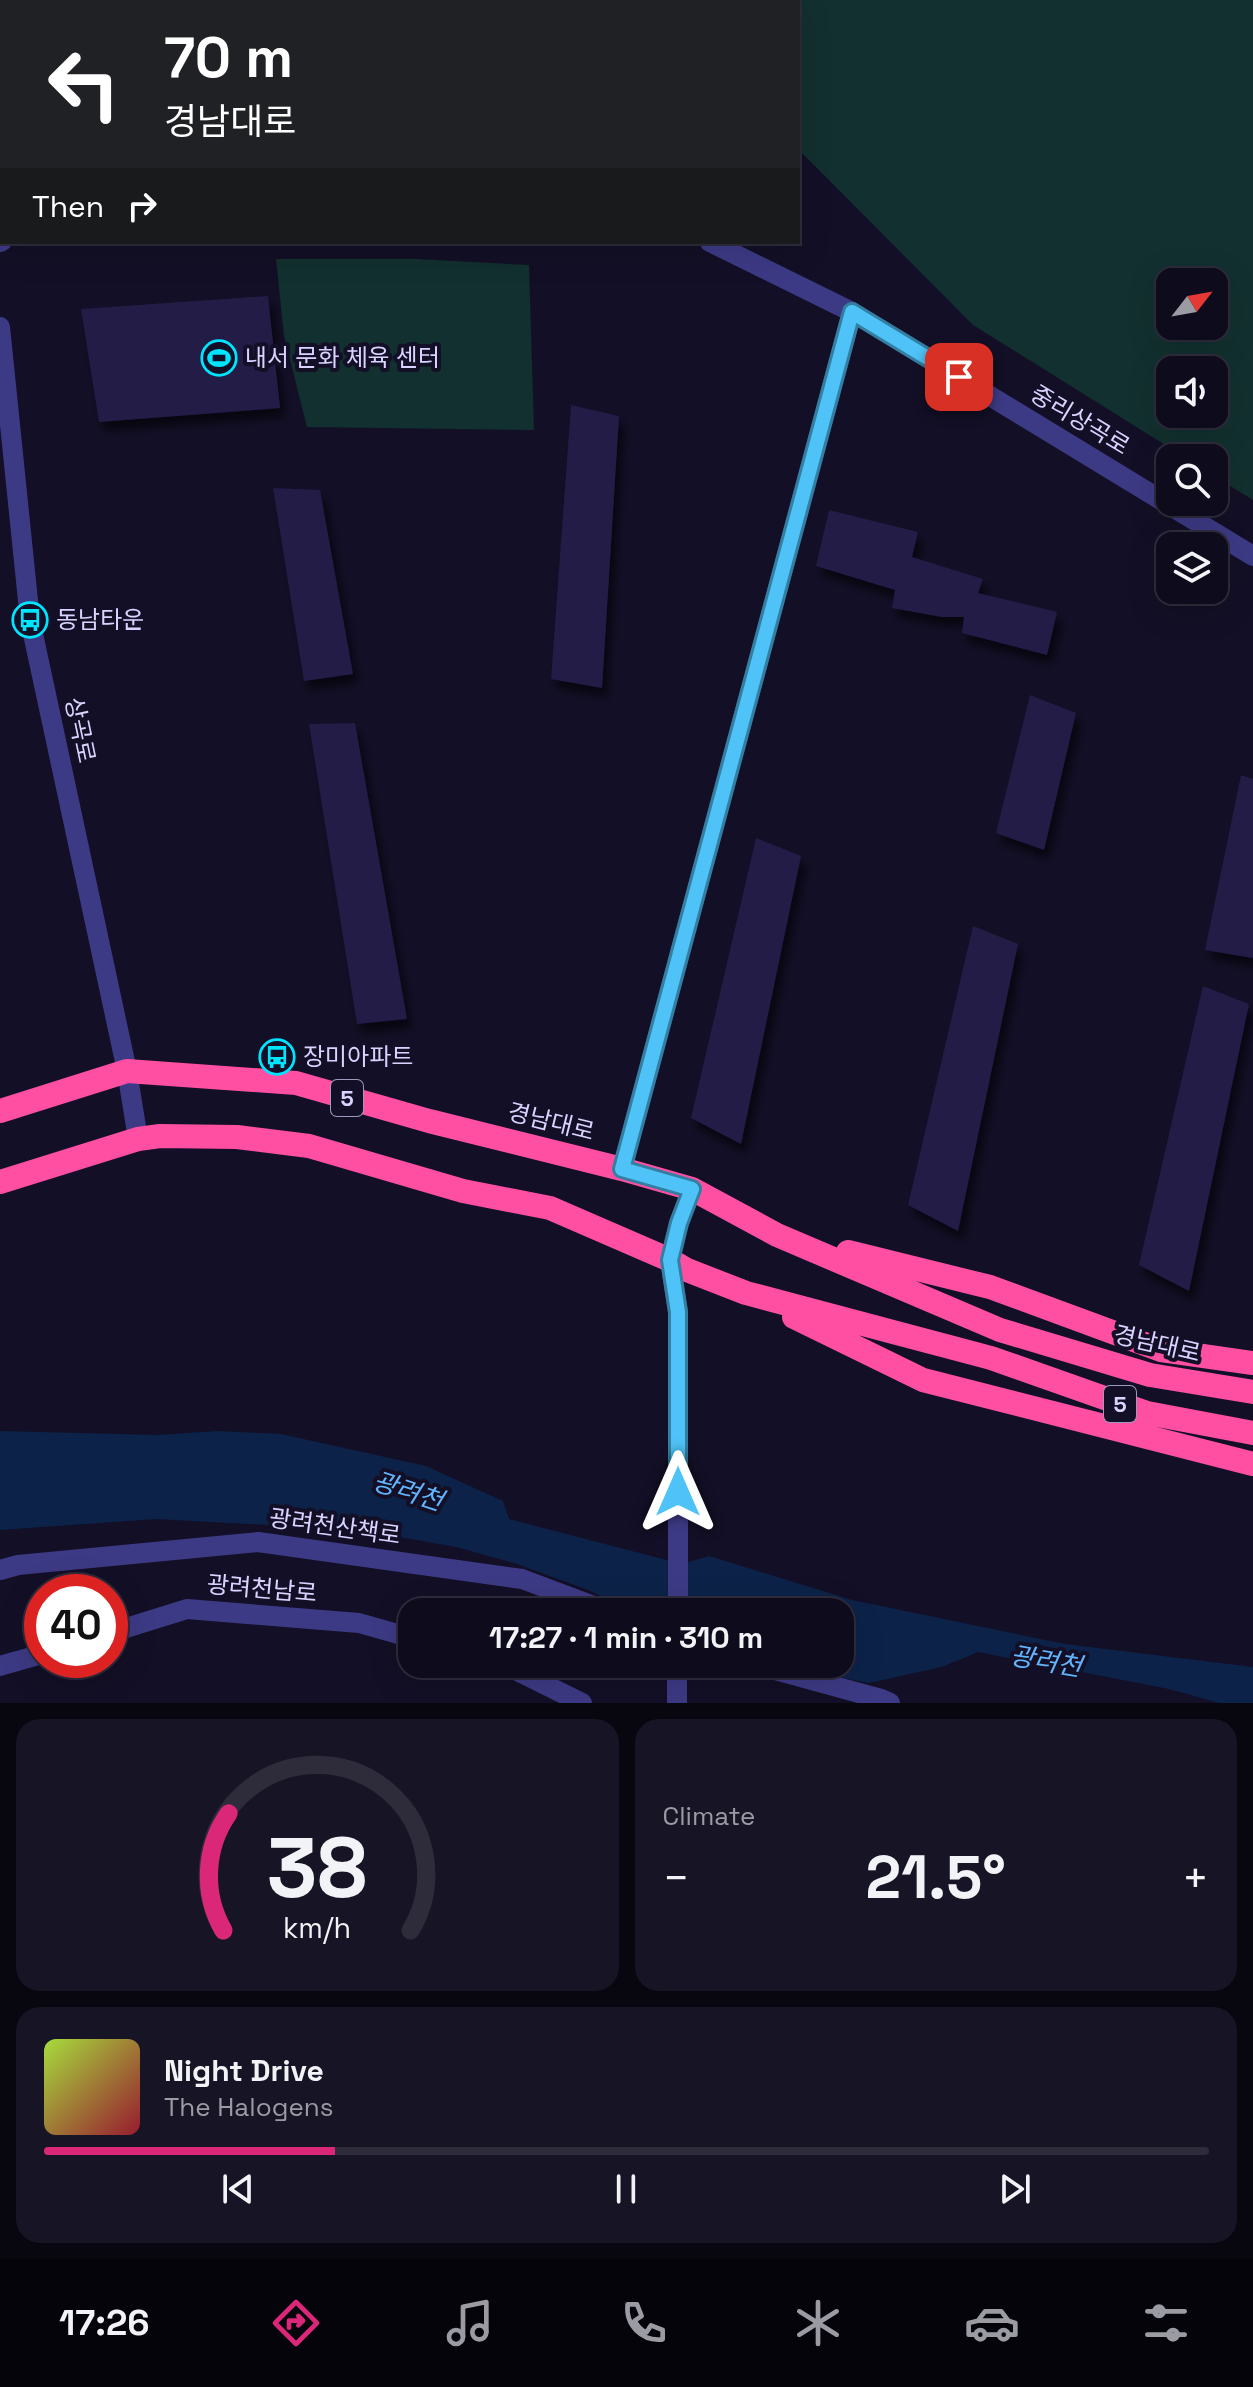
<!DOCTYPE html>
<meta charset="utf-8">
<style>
body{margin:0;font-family:"Space Grotesk","Noto Sans KR",sans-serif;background:#171425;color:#f1f3f6;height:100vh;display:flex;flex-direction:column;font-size:30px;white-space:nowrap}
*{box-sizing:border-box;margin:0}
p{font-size:26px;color:#9b9ba3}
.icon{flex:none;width:44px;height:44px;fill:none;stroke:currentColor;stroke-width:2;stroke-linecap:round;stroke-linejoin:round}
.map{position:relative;height:1703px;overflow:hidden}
.panel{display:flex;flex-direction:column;gap:16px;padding:16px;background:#08060f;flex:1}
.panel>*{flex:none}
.banner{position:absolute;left:0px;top:0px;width:800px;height:244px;box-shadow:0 8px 32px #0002,0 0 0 2px #2e2b3b;background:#202124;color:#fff;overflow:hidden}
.needle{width:52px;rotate:59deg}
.fabs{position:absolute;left:1156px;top:268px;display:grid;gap:16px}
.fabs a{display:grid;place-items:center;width:72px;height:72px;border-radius:16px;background:#0e0b1c;box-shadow:0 8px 32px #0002,0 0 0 2px #2e2b3b;font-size:40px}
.speed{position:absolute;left:24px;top:1574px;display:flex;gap:16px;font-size:40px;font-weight:700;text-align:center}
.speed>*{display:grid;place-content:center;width:104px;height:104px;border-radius:50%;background:#0e0b1c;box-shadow:0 8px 32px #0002,0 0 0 2px #2e2b3b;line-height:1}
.speed .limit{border:12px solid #d22;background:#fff;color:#111}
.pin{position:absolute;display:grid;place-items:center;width:68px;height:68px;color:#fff;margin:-34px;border-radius:16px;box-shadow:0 4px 12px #0006}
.me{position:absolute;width:88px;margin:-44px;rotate:0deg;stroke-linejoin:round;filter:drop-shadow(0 0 6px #0008)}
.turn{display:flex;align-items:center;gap:28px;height:168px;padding:0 32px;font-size:36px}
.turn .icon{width:104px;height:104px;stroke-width:2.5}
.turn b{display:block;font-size:56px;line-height:68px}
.then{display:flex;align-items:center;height:76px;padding:0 32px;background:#0003;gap:16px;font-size:30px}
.big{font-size:60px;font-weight:700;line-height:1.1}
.panel .tile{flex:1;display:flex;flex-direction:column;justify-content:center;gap:12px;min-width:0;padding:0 28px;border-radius:24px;background:#171425}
.panel .dial{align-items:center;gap:0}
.dial svg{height:208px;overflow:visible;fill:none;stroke:#2e2b3b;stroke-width:7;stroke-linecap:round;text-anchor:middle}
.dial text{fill:#f1f3f6;stroke:none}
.song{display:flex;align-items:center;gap:24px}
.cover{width:96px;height:96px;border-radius:12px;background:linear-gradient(135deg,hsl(80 70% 55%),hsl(350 70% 35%))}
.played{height:8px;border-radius:4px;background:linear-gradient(90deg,#db2777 25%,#2e2b3b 25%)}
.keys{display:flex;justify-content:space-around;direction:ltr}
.heat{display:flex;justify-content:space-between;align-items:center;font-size:44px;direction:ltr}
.panel .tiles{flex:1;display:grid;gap:16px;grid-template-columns:1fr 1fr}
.tile:last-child{grid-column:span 2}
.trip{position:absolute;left:398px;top:1598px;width:456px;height:80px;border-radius:24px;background:#0e0b1c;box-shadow:0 8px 32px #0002,0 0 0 2px #2e2b3b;font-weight:700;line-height:80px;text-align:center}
.tab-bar{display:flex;height:128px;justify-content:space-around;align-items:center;background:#06040b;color:#9b9ba3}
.tab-bar .icon{width:56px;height:56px}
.tab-bar .selected{color:#db2777}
.tab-bar b{font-size:36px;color:#f1f3f6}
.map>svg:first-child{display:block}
.green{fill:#12302f;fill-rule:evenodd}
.water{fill:#0c2248}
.building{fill:#241b47;filter:url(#shadow)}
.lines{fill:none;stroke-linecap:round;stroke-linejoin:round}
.minor{stroke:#3d3a85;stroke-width:20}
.highway{stroke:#ff4fa3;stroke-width:24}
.route-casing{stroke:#337fa1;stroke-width:20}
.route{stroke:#4fc3f7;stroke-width:14}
.labels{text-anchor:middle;stroke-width:8;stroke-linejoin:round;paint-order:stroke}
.shield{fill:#130f26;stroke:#9e99be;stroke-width:2}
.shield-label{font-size:22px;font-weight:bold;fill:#d9d4ff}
.poi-label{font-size:24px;fill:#d9d4ff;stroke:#130f26;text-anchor:start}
.street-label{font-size:24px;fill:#d9d4ff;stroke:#130f26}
.water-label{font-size:26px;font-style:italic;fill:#62b6ff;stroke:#130f26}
</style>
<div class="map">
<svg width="1253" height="1703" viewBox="0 0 1253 1703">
<defs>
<filter id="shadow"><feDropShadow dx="5" dy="9" stdDeviation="4" flood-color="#0009"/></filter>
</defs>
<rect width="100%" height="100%" fill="#130f26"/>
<path class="green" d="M649,0H1253V500L1214,476V458H1186L973,325L798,149V2H651ZM1170,282H1214V326H1170ZM1170,370H1214V414H1170Z
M276,259H416L529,265L534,430L307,427L284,336Z"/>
<path class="water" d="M0,1431L159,1435L217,1431L281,1434L426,1466L503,1501L509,1519L682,1564L709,1556L852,1600L1065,1644L1253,1667V1703H1219L1169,1689L978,1652L942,1667L869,1683L773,1664H840V1612H635L588,1590L517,1564L456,1547L394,1536L322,1528L156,1519L0,1530Z"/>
<path class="building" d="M268,296L280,408L99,422L81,309Z
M571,405L619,416L602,688L551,679Z
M273,488L320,490L353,674L304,681Z
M829,510L918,532L912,557L983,579L978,593L1057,612L1047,655L962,633L964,617H942L892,608L895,590L816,566Z
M1030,695L1076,713L1044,850L996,833Z
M355,723L407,1019L357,1024L309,724Z
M1241,775L1253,779V958L1205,950Z
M756,838L801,856L741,1144L691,1118Z
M973,926L1018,944L958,1231L908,1205Z
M1203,986L1249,1004L1189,1291L1139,1265Z"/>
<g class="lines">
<path class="minor" d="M545,0L547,2
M0,242L2,241
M710,242L852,312L1253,556
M0,327L30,620L127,1071L138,1139
M622,1169L852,312
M0,1570L18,1565L258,1542L522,1579L610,1612
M678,1612V1312L670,1260L679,1223L692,1189
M110,1633L187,1609L359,1623L412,1638
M503,1664L582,1703
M753,1664L881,1699L890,1703
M0,1666L42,1654
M677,1703V1664"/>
<path class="highway" d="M0,1111L127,1071L296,1083L429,1121L622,1169L692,1189L777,1235L1000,1330L1150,1375L1253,1392
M0,1182L138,1139L160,1136L237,1137L309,1146L463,1191L550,1208L670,1260L687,1270L746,1293L991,1358L1147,1413L1253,1433
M848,1252L990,1287L1161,1350L1253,1363
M794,1317L923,1380L1253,1464"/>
</g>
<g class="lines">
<defs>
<path id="route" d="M678,1492V1312L670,1260L679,1223L692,1189L622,1169L852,312L959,377"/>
</defs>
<use href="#route" class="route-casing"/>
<use href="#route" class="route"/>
</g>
<defs>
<symbol id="stadium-ring" viewBox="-11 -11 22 22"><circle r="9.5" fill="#130f26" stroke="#00e5ff" stroke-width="1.5"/><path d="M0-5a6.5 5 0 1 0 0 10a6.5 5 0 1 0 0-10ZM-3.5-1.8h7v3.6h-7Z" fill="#00e5ff"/></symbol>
<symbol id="bus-ring" viewBox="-11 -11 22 22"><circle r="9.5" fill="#130f26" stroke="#00e5ff" stroke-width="1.5"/><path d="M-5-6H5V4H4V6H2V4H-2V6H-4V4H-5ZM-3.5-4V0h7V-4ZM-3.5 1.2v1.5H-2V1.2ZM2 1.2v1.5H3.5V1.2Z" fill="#00e5ff"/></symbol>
</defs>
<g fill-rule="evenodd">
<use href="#stadium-ring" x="199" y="338" width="40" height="40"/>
<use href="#bus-ring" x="10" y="600" width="40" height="40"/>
<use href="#bus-ring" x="257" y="1037" width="40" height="40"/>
</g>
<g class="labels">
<g class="shield">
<rect x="331" y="1080" width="32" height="36" rx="6"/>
<rect x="1104" y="1386" width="32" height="36" rx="6"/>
</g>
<g class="shield-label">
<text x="347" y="1106">5</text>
<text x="1120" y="1412">5</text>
</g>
<g class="poi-label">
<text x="245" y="366">내서 문화 체육 센터</text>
<text x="56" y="628">동남타운</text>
<text x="303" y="1065">장미아파트</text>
</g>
<g class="street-label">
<text transform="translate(1080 420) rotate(31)" y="8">중리상곡로</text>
<text transform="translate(80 730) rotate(78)" y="8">상곡로</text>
<text transform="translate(551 1122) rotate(14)" y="8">경남대로</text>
<text transform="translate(1157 1344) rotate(13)" y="8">경남대로</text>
<text transform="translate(335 1527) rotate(8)" y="8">광려천산책로</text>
<text transform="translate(262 1589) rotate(5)" y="8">광려천남로</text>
</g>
<g class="water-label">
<text transform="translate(408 1491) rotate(18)" y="9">광려천</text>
<text transform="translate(1046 1661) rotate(10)" y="9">광려천</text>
</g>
</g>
</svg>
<div class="fabs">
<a><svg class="needle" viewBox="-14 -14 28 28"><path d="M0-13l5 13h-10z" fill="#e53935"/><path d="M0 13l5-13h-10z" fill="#9b9ba3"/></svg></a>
<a><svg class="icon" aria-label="sound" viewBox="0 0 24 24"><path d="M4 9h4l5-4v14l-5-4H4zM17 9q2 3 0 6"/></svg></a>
<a><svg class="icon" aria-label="search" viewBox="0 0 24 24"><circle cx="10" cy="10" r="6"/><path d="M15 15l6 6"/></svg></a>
<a><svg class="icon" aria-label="layers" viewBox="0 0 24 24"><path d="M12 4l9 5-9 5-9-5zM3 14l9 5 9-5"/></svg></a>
</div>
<div class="speed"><div class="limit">40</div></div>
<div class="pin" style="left:959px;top:377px;background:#d93025"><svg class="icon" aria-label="arrive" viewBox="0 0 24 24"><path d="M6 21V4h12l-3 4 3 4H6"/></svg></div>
<svg class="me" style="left:678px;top:1492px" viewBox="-20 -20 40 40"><path d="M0-17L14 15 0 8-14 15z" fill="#4fc3f7" stroke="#fff" stroke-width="4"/></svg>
<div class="trip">17:27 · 1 min · 310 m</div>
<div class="banner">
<div class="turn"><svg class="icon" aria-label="left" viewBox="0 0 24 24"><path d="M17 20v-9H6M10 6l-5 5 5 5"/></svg><div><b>70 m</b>경남대로</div></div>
<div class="then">Then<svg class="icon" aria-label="right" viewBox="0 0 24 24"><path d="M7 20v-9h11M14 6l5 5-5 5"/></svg></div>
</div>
</div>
<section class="panel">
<div class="tiles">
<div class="tile dial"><svg viewBox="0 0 100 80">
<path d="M14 69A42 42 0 1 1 86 69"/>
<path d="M14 69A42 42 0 0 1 16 24" stroke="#db2777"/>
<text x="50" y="56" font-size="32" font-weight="700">38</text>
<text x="50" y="72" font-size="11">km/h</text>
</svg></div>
<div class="tile"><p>Climate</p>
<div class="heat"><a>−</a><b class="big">21.5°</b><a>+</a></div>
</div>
<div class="tile">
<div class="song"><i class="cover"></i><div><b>Night Drive</b><p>The Halogens</p></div></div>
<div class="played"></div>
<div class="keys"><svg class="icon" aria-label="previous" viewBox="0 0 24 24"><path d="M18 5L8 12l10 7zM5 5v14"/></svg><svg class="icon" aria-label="pause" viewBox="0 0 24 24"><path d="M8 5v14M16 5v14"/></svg><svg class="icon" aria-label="next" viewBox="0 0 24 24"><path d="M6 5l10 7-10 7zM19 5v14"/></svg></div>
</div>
</div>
</section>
<nav class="tab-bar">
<b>17:26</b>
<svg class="icon selected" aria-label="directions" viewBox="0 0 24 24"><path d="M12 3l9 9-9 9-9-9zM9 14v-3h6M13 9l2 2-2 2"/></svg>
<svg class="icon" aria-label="music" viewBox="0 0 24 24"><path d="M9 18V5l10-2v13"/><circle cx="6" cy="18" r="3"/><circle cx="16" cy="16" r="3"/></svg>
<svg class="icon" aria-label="phone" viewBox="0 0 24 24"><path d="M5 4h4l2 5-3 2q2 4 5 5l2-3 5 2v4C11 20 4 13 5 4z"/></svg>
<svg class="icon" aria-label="climate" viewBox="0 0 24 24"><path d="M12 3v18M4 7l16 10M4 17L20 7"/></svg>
<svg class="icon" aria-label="car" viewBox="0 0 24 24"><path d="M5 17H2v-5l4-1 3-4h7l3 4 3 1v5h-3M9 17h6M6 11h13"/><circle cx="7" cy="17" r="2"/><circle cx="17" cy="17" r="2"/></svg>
<svg class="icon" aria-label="filters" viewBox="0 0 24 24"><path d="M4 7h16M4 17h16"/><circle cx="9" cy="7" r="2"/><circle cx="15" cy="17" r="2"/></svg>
</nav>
